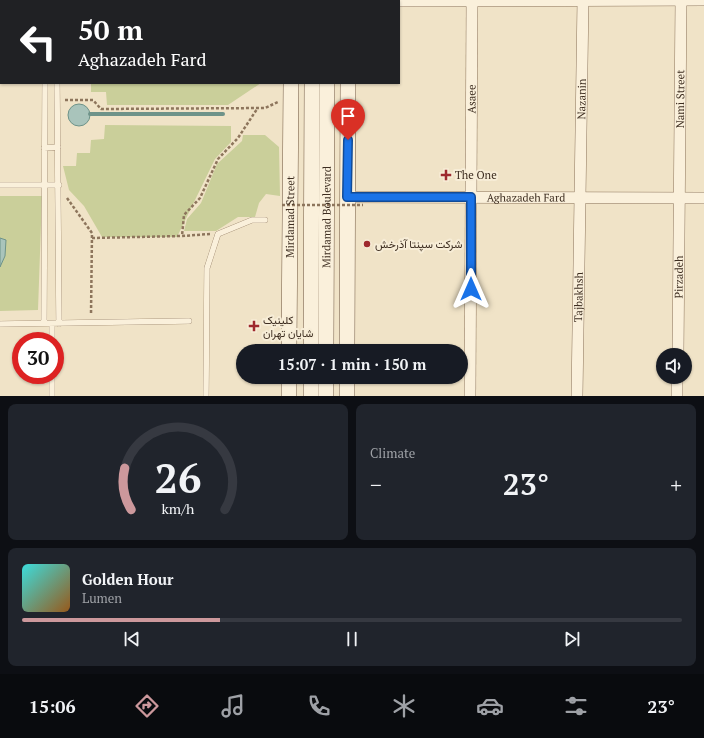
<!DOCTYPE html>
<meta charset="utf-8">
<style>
body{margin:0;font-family:"PT Serif",Vazirmatn,serif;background:#20242c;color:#f1f3f6;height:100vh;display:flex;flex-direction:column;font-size:15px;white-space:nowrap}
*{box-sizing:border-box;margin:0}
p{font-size:13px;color:#9ea1a6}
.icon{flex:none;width:22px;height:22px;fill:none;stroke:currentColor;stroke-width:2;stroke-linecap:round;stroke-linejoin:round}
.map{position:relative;height:396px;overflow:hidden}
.side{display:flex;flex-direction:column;gap:8px;padding:8px;background:#0d0f14;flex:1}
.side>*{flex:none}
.banner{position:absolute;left:0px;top:0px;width:400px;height:84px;box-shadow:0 1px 3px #0004;background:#202124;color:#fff;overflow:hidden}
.buttons{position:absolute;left:656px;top:348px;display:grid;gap:8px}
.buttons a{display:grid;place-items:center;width:36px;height:36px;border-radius:50%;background:#171b24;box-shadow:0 1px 3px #0004;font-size:20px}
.speed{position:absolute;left:12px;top:332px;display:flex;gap:8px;font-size:20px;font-weight:700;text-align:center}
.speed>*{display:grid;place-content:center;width:52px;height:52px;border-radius:50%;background:#171b24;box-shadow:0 1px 3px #0004;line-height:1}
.speed .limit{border:6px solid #d22;background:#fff;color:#111}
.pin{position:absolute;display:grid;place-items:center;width:34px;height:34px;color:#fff;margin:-41px -17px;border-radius:50% 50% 50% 0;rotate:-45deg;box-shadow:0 0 4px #0007}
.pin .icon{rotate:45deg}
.me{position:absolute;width:44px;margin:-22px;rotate:0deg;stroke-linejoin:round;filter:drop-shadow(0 0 3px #0008)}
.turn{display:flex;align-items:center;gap:14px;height:84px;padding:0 12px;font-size:18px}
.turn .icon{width:52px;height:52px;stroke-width:2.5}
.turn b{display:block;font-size:28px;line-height:34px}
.big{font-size:30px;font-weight:700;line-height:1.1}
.side .card{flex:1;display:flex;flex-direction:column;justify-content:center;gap:6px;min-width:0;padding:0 14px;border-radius:8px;background:#20242c}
.side .dial{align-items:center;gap:0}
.dial svg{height:104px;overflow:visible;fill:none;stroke:#363941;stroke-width:7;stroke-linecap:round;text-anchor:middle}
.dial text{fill:#f1f3f6;stroke:none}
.song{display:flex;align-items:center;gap:12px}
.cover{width:48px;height:48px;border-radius:6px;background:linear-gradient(135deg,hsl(180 70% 55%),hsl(30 70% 35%))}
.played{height:4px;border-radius:2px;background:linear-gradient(90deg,#cc989c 30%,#363941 30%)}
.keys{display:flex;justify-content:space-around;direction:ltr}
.heat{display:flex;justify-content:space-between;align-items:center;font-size:22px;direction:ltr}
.side .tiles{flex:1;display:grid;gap:8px;grid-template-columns:1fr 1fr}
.card:last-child{grid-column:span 2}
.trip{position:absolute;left:236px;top:344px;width:232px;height:40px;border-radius:20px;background:#171b24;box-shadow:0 1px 3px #0004;font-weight:700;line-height:40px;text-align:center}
.tabs{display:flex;height:64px;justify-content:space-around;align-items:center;background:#090b0e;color:#9ea1a6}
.tabs .icon{width:28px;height:28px}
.tabs .selected{color:#cc989c}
.tabs b{font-size:18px;color:#f1f3f6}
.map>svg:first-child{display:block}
.green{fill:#cacf9a}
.water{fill:#a9c4bb;stroke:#6e9389}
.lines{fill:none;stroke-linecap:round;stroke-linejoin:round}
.stream{stroke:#6e9389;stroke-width:4}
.service-casing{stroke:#8d755c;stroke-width:6}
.minor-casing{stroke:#8d755c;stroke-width:12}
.secondary-casing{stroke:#6f563f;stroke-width:16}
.path{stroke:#8d755c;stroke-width:2.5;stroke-dasharray:3 2;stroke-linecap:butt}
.service{stroke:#faf0db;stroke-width:5.5}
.minor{stroke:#faf0db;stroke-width:11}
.secondary{stroke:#faf0db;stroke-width:15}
.path-bridge{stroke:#8d755c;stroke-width:2.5;stroke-dasharray:3 2;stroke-linecap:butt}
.route-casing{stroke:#114b97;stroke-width:10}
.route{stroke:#1a73e8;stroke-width:7}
.poi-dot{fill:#9e292d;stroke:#f7edd7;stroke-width:1.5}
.labels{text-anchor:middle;stroke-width:4;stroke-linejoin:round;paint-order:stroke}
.street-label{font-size:11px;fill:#3d2d20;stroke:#f7edd7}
.poi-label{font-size:11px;fill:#3d2d20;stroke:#f7edd7;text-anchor:start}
</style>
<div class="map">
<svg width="704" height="396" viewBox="0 0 704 396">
<rect width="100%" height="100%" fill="#f0e3c7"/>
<path class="green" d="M91,83H261L228,105H107L106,92H91Z
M105,125L231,126V142L215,159L177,237H102L84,206L69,190L63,166H76L77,153H90L91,140L104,139Z
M243,135H265L279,147L280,196L266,194L259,203L255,217H238L216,231H184L187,219L201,203L217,164L242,141Z
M0,196H42L38,310L0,311Z"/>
<path class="water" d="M68 115a11 11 0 1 1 22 0a11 11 0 1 1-22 0Z
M0,238L6,240L5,256L0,267Z"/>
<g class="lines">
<path class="stream" d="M90,114H223"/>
<defs>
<path id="service" d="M57,83L59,324
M44,148L58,147
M0,185H59
M44,323L45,83
M0,324L189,321
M52,324V341
M52,375V396
M206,396L207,268L218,234L252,220H265"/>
<g id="minor">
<path d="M399,1L704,0"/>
<path id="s1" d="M347,197L704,198"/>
<path id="s2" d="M678,355L681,0"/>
<path id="s3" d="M470,396L472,0"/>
<path id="s4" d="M577,396L583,0"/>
<path d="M677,396V377"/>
</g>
<g id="secondary">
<path d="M291,1V0"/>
<path d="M312,1V0"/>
<path d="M327,1V0"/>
<path d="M348,1V0"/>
<path id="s5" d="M289,351L291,83"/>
<path d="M311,351L312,83"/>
<path id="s6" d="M326,351L327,83"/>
<path d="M347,351L348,83"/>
<path d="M289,396V377"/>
<path d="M311,396V377"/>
<path d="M326,396V377"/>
<path d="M347,396V377"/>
</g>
</defs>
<use href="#service" class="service-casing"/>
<use href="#minor" class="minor-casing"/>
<use href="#secondary" class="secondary-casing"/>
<path class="path" d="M65,100H93L101,109L265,108L278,102
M67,198L92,233L91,315
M210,234L182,236L184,215L200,198L218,159L238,138L257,109
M92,238L182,236"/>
<use href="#service" class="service"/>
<use href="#minor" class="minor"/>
<use href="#secondary" class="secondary"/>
<path class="path-bridge" d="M282,205H363"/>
</g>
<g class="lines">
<defs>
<path id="route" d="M348,140L347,197H471V289"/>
</defs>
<use href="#route" class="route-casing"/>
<use href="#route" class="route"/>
</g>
<g class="poi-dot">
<path d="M444 169h4v4h4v4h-4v4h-4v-4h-4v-4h4z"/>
<circle cx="367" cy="244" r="4"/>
<path d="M252 320h4v4h4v4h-4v4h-4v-4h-4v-4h4z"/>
</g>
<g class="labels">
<g class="street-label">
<text dy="4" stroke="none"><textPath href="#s3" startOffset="297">Asaee</textPath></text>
<text dy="4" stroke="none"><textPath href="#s4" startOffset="297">Nazanin</textPath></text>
<text dy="4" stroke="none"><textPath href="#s2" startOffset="256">Nami Street</textPath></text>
<text dy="4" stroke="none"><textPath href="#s1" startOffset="179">Aghazadeh Fard</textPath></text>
<text dy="4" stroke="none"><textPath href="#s5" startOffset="134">Mirdamad Street</textPath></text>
<text dy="4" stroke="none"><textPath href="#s6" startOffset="134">Mirdamad Boulevard</textPath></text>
<text dy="4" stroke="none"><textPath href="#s2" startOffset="78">Pirzadeh</textPath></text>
<text dy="4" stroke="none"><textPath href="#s4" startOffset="99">Tajbakhsh</textPath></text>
</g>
<g class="poi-label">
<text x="455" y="179">The One</text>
<text x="375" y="248">شرکت سپنتا آذرخش</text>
<text x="263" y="324">کلینیک<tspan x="263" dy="13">شایان تهران</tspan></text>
</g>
</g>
</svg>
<div class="buttons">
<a><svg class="icon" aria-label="sound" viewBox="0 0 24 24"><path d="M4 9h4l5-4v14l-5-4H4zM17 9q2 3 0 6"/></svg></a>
</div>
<div class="speed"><div class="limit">30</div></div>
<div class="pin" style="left:348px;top:140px;background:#d93025"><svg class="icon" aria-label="arrive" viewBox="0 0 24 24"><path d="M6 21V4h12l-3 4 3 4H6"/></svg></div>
<svg class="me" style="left:471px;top:289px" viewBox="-20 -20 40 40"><path d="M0-17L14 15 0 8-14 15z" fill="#1a73e8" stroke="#fff" stroke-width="4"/></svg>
<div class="trip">15:07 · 1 min · 150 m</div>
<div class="banner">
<div class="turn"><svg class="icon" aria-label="left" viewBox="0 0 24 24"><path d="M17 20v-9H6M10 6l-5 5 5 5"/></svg><div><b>50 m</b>Aghazadeh Fard</div></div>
</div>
</div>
<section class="side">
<div class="tiles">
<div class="card dial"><svg viewBox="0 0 100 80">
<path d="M14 69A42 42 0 1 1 86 69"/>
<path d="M14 69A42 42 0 0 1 9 37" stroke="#cc989c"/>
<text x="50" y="56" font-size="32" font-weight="700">26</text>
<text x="50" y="72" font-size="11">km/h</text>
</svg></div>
<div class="card"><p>Climate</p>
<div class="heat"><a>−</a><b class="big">23°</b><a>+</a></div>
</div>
<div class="card">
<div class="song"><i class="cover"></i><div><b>Golden Hour</b><p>Lumen</p></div></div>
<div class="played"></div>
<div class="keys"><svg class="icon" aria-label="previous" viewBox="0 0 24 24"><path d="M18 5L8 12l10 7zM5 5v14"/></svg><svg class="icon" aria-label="pause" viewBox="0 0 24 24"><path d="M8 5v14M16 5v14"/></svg><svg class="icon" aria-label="next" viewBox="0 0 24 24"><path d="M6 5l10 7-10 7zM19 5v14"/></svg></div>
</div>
</div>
</section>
<nav class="tabs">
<b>15:06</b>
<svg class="icon selected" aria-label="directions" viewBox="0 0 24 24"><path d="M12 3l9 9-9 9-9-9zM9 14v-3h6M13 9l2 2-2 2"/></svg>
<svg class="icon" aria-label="music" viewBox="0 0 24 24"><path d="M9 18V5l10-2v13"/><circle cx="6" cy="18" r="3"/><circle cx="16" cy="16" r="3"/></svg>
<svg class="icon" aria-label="phone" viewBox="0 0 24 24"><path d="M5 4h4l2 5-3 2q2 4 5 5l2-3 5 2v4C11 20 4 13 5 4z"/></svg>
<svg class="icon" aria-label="climate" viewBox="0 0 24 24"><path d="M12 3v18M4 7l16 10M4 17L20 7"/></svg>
<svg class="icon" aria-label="car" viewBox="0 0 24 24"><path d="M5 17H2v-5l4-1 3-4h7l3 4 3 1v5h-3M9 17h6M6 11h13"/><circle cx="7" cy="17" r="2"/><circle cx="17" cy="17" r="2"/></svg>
<svg class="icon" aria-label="filters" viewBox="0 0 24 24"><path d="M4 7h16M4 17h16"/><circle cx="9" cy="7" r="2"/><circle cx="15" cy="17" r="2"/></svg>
<b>23°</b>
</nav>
